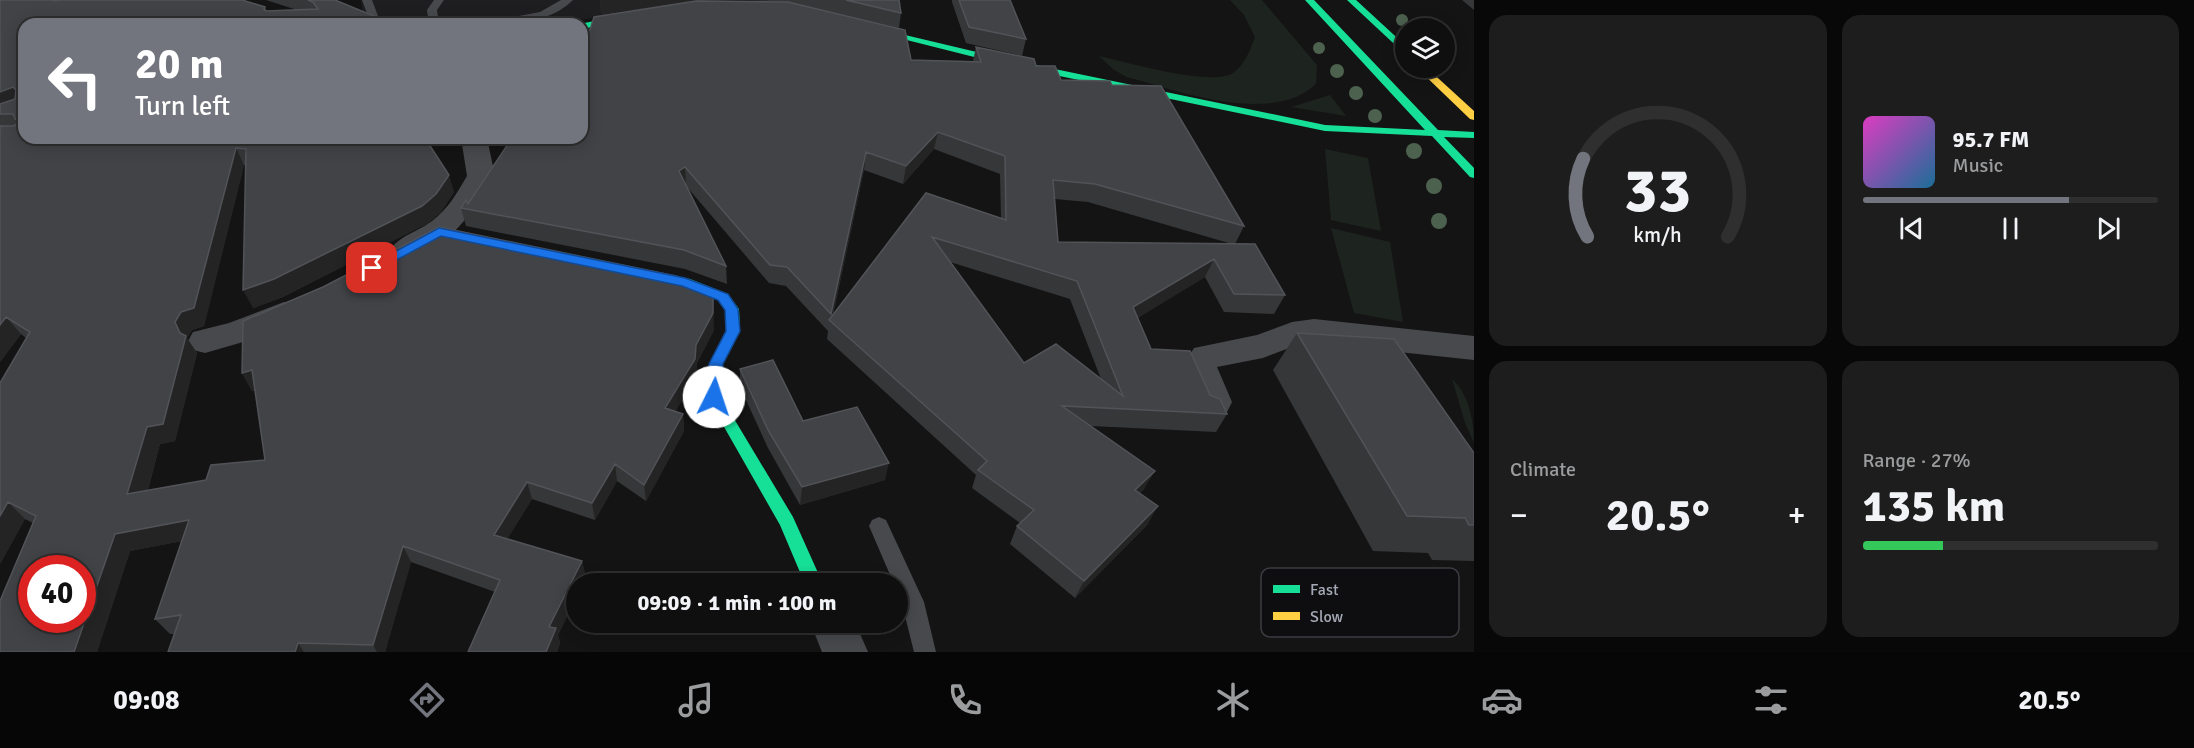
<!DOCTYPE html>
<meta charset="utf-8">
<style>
body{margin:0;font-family:Signika,sans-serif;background:#1d1d1d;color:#f1f3f6;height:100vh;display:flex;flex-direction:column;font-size:22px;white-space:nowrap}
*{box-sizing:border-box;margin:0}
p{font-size:20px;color:#9b9c9e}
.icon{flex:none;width:33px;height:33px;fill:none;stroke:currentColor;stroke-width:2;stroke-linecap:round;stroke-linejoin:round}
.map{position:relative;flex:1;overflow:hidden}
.panel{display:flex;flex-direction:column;gap:15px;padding:15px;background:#080808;width:720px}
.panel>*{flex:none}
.top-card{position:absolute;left:18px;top:18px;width:570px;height:126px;border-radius:18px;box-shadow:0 3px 15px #0003,0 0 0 2px #2f2f2f;background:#72757d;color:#fff;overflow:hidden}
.tools{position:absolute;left:1395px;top:18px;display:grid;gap:12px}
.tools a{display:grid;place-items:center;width:60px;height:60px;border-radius:50%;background:#0f0f0f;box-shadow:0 3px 15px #0003,0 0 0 2px #2f2f2f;font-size:30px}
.speed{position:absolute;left:18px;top:555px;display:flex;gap:12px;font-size:30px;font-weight:700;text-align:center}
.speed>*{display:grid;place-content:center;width:78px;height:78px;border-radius:50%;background:#0f0f0f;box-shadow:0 3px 15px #0003,0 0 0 2px #2f2f2f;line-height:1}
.speed .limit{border:9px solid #d22;background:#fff;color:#111}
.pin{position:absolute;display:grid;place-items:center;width:51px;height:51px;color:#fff;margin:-26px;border-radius:12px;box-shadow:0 3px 9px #0006}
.me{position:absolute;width:66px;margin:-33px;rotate:4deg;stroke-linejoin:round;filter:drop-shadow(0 0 4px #0008)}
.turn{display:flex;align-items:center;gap:21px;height:126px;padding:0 18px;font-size:27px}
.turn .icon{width:78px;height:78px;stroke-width:2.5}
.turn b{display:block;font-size:42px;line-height:51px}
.big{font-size:45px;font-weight:800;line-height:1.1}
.panel .widget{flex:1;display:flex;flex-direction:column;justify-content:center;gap:9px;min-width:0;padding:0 21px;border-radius:18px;background:#1d1d1d}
.panel .dial{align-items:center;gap:0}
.dial svg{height:156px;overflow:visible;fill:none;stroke:#2f2f2f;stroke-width:7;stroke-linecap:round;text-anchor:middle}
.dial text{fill:#f1f3f6;stroke:none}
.song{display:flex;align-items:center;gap:18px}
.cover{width:72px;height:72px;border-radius:9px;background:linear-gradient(135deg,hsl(310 70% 55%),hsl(200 70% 35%))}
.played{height:6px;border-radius:3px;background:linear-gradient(90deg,#72757d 70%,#2f2f2f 70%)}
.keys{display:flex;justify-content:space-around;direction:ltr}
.heat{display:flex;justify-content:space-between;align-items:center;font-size:33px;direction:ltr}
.charge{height:9px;border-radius:4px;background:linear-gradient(90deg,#34c759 27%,#2f2f2f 0)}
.panel .tiles{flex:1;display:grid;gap:15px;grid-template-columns:repeat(2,1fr)}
.trip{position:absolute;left:566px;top:573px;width:342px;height:60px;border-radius:30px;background:#0f0f0f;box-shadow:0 3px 15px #0003,0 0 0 2px #2f2f2f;font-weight:800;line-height:60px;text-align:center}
.tab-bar{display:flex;height:96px;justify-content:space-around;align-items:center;background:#060606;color:#9b9c9e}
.tab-bar .icon{width:42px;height:42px}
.tab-bar .selected{color:#72757d}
.tab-bar b{font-size:27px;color:#f1f3f6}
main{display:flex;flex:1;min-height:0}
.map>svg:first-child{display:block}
.built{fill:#1e1e20}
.green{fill:#1d231e}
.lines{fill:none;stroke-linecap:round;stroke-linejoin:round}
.lane{fill:#48494d;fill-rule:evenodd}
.street{fill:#48494d;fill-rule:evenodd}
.fast{fill:#16e098;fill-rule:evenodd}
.slow{fill:#ffcf43;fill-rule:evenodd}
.tree{fill:#4d614f}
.wall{fill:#363739;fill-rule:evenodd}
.shaded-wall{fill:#242425}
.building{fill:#424347;stroke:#525358;stroke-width:1.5;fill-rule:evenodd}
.route{fill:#1a73e8;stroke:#114b97;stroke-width:1.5}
.key{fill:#0e0e10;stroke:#3b3c42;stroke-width:1.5}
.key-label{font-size:16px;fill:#a5a9b5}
</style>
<main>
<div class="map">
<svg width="1474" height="652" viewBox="0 0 1474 652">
<rect width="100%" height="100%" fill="#141414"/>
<path class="built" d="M361,0H783L729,2L626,12L559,24H364Z"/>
<path class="green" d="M1230,0H1262L1317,65L1316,84C1272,126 1178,91 1127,77L1114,70L1099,56C1126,62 1211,87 1233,73C1245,65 1250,50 1255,37L1244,15Z
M1330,95L1346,116L1291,107Z
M1325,149L1368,158L1381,231L1331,220Z
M1331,228L1390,242L1403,322L1354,313Z
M1452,379C1469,394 1474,421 1474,443L1465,423Z"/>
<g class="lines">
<path class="lane" d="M362,0H372L381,24H371Z
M434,0H444L437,10L439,24H429L427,10Z
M561,0H573C551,22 517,24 487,24L492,21L540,12Z
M879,517L886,520L924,602L936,652H914L897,584H894L869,526L872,520Z"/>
<path class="street" d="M461,138H487L495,176C477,207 436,268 394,257L390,250C399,236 419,231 432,221C448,209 457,193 467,176Z
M284,302L295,305L300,313L295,321L250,340L205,353L193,350L188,341L193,332L229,323Z
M1314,319L1474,336V360L1314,343L1297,345L1263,358L1217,367L1232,402L1227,412L1214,416L1201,412L1182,368L1194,348L1257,335L1292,322Z
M810,622H855L868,652H822Z"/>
<path class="fast" d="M1305,0H1314L1438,130L1474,132V138L1444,137L1474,168V178L1470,177L1432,136L1325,131L1006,65L859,28L863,25L1006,59L1325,125L1425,130Z
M1347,0H1356L1406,46V55Z
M637,13L640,14V18L582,29V24H579Z
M670,275L690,279L728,294L739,309L740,331L723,364L721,397L793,517L823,584H805L780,525L707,397L709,364L726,331L725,310L718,300L682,286L665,282L664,279Z"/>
<path class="slow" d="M1417,68H1427L1474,111V120L1470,119Z"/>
</g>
<g class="tree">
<circle cx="1402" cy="20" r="6"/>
<circle cx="1319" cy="48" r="6"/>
<circle cx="1337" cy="71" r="7"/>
<circle cx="1356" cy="93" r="7"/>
<circle cx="1375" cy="116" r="7"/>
<circle cx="1414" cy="151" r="8"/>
<circle cx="1434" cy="186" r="8"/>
<circle cx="1439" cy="221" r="8"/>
</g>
<path class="wall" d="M0,0L265,7L267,11L297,10L266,0H335L374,16L24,24L425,138L454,192L441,212L428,223L283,297L253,308L246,165H244L204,326L192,330L187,338L197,353L175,441L160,444L148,490L206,480L265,460L255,390L252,391L242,373L714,330L697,363L696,377L675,411L683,414L684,431L646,501L617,481L595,520L532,499L507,539L582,561L586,578L558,635L560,643L557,652H468L495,592L411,562L385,652H168L175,634H170L155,619L182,541L130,551L97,652H0L33,523L25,519L0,564L26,338L21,334L0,362Z
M600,0H733L696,1L601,14Z
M751,0H899L901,13L899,28L789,2Z
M952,0H1010L1026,39L1022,56L966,43L952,2Z
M1462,0H1474V10Z
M976,47L1036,66L1061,80L1112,85L1244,226L1235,244L1285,295L1274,314L1224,312L1205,277L1137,318L1151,349L1210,395L1227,414L1216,432L1091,426L1144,489L1140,493L1148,524L1075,598L1010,544L1017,526L1020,523L972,488L976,475L827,339L828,331L786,286L769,283L687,187L726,266L727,284L685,269L466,226L461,208L468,204L911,60L973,61ZM934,149L1000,174L1001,218L926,193L833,315L864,170L903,184ZM1055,199L1088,202L1232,244L1058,242ZM950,262L1070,299L1101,379L1024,363Z
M1297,333L1474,453V561L1432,560L1428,553L1373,551L1273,370Z
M740,369L803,421L885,480L800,505L768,448L740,387Z"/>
<path class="shaded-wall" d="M600,0H696V1L601,14Z
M374,16L376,24H357Z
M13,87L23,104L0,112V92Z
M938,132L934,149L903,184L906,166Z
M236,148L244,165L204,326L192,330L187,338L197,353L175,441L160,444L142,511L127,494L147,427L180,333L175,322Z
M866,152L864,170L831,323L830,322L831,314Z
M685,167L686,185L679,171Z
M449,175L454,192L441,212L428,223L283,297L253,308L243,290Z
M1214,259L1205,277L1125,326L1133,307Z
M713,293L714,330L697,363L696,377L667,426L665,408Z
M6,317L21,334L0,362V325Z
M252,370L262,388L252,391L242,373Z
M683,414L684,431L646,501L644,485Z
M889,463L885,480L800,505L802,487Z
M615,464L617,481L595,520L592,503Z
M1155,471L1144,489L1125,507L1135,490Z
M527,482L532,499L500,551L494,535Z
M8,502L25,519L0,564V516Z
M1158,506L1148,524L1075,598L1084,581Z
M189,520L203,537L130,551L97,652H74L115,534Z
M403,546L411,562L385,652H377L373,645Z
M582,561L586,578L583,584H576V598L558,635L560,643L557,652H546L549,627Z
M298,643L304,652H295Z"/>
<path class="building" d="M0,0H52L54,1L60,0H242L265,7L264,9L266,11L318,9L313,2L308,0H335L374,16L357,24H24V138H425L449,175L436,194L422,206L274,279L243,290L246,149L236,148L194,308L181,312L175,322L180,333L186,336L163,424L147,427L127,494L206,480L211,465L265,460L252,370L242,373L243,321L323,287L439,227L676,276L710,289L713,293V313L696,345L695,359L665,408L683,414L644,485L615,464L592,503L527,482L494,535L582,561L549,627L556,628L546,652H468L500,580L403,546L373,645L298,643L295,652H168L181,615L155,619L189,520L115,534L74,652H0V601L36,516L8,502L0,516V383L30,332L6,317L0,325V126H13L21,122L15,119L13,114H0V104L15,99L16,90L13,87L0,92ZM32,568H82V620H32Z
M846,0H899L901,13Z
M959,0H1010L1026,39L969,27Z
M696,1L788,2L905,30L911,60L981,62L976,47L1034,59L1036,66H1055L1061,80L1110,81L1112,85L1161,86L1244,226L1095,184L1053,180L1058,242L1255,244L1285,295L1234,294L1214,259L1133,307L1151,349L1190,351L1210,395L1220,399L1227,414L1062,406L1155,471L1135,490L1158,506L1084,581L1017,526L1034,510L978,470L987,461L829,320L926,193L1006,220L1005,156L938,132L906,166L866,152L831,314L787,267L770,265L685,167L679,171L726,266L684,250L461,208L466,200L468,204L512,138H582V29L590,30L594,17ZM932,237L1077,281L1123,396L1056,344L1024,363Z
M1297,333L1394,339L1474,453V525H1469L1465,518L1407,516Z
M773,360L803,421L857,407L889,463L802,487L768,430L740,369Z"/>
<path class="route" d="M439,228L685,278L728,294L738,309L740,331L723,364L719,401H708L706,397L709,364L726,331L725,310L718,300L682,286L441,236L376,271H367L365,268Z"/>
<rect x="1261" y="568" width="198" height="69" rx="9" class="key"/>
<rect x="1273" y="585" width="27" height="8" fill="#16e098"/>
<rect x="1273" y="612" width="27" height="8" fill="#ffcf43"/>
<g class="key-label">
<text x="1310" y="595">Fast</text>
<text x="1310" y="622">Slow</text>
</g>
</svg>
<div class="tools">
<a><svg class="icon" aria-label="layers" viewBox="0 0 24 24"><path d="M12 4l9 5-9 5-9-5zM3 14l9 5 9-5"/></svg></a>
</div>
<div class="speed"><div class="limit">40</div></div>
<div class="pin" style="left:372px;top:268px;background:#d93025"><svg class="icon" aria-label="arrive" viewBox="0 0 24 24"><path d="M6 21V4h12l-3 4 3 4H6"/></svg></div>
<svg class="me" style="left:714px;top:397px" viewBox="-20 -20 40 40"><circle r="19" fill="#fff"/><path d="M0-13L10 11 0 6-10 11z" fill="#1a73e8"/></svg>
<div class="trip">09:09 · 1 min · 100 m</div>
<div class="top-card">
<div class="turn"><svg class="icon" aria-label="left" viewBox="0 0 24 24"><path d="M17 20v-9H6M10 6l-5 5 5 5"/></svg><div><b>20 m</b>Turn left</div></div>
</div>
</div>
<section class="panel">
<div class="tiles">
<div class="widget dial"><svg viewBox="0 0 100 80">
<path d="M14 69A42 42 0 1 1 86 69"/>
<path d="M14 69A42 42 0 0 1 12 29" stroke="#72757d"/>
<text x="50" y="56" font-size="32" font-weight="700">33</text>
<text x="50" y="72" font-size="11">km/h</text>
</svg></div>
<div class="widget">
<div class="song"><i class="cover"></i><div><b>95.7 FM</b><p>Music</p></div></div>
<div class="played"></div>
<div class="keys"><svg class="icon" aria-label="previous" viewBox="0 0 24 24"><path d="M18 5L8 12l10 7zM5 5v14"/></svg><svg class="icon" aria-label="pause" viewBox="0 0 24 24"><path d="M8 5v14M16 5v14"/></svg><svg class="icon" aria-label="next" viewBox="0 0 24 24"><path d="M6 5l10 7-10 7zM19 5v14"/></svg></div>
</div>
<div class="widget"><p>Climate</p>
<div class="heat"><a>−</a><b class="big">20.5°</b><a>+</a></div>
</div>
<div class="widget"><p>Range · 27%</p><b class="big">135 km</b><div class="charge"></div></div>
</div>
</section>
</main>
<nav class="tab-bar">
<b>09:08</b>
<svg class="icon selected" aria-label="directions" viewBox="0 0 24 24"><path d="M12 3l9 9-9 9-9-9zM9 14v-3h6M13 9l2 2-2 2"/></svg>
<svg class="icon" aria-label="music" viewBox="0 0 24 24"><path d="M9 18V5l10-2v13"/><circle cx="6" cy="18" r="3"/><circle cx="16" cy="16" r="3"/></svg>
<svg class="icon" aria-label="phone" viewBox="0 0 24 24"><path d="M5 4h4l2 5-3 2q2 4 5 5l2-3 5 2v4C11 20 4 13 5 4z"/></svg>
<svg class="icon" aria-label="climate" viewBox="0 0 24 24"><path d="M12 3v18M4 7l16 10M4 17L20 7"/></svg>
<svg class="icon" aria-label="car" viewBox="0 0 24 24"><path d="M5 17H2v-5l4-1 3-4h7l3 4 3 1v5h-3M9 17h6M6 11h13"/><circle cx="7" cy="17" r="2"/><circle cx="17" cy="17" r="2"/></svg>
<svg class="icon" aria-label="filters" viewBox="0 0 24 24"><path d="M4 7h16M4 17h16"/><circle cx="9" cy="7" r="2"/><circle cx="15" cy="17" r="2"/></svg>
<b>20.5°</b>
</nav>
